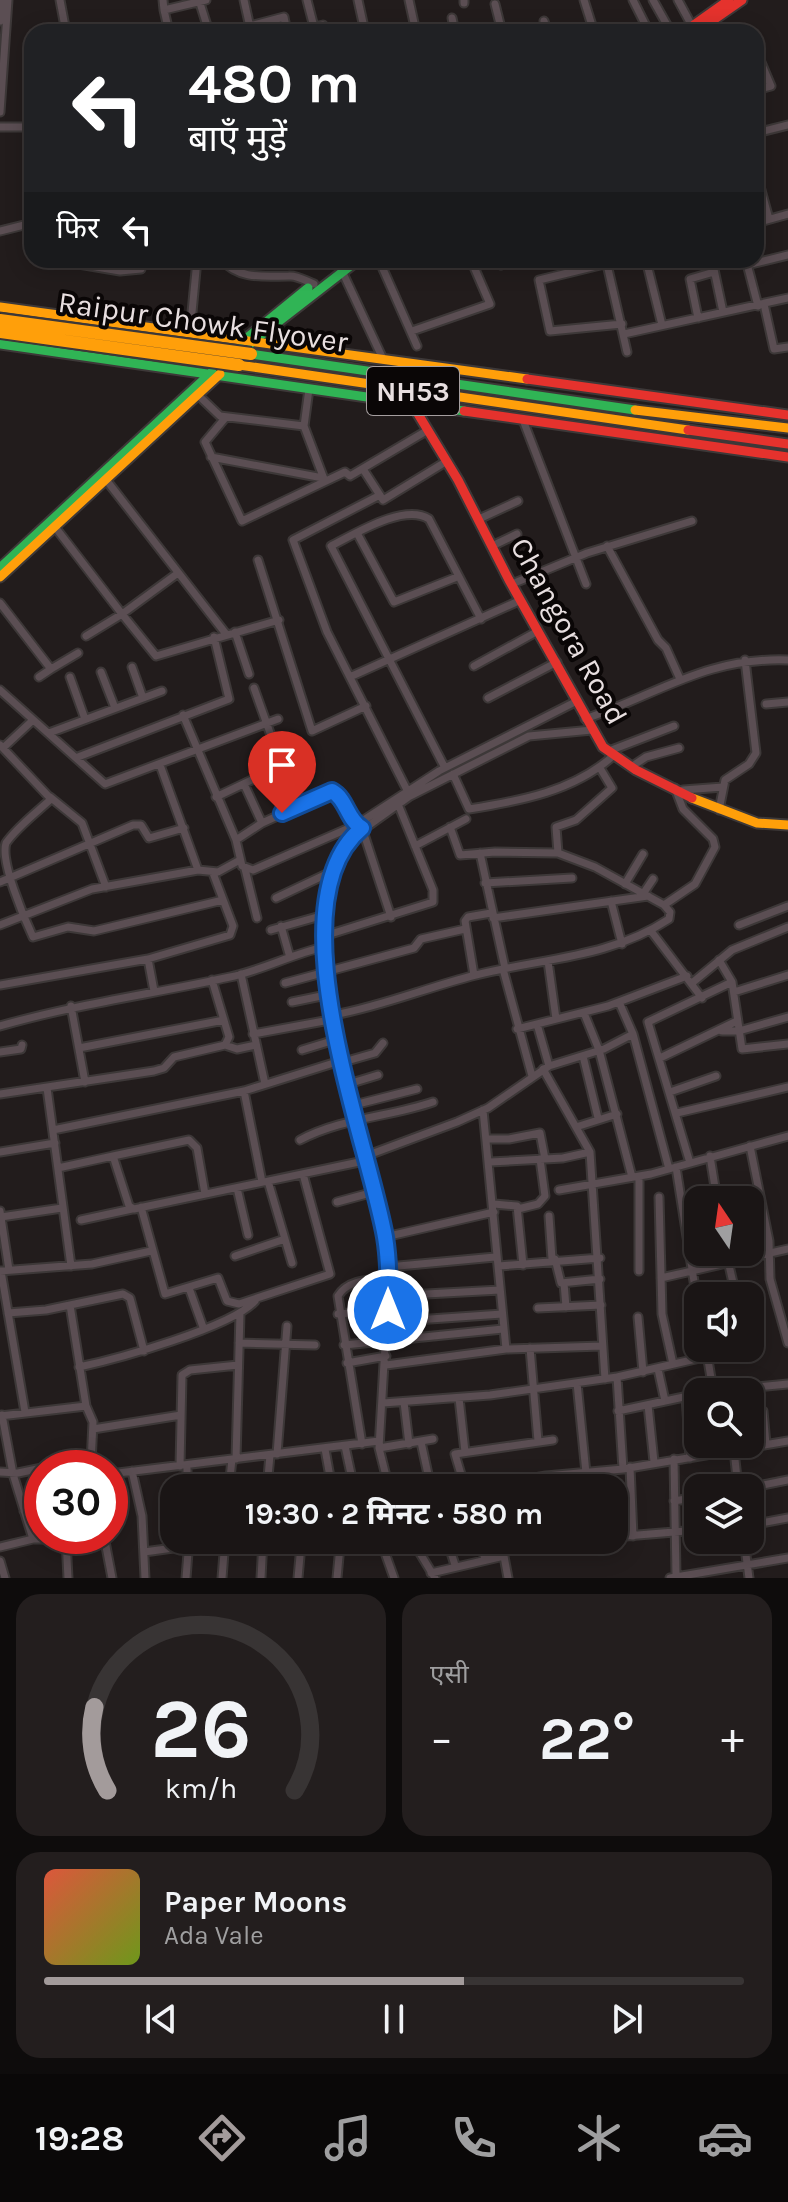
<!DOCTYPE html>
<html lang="hi">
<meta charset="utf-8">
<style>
body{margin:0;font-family:Karla,"Noto Sans Devanagari",sans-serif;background:#231e1e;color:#f1f3f6;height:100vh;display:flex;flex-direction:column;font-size:30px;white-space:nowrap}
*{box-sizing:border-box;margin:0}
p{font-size:26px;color:#9f9fa0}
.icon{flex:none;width:44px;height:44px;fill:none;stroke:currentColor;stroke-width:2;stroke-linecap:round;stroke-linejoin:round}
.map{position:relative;height:1578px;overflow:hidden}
.side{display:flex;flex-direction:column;gap:16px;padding:16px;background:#0e0c0c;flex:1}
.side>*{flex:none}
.guide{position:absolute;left:24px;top:24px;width:740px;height:244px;border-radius:24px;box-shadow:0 4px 20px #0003,0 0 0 2px #383434;background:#202124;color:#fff;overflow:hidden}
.needle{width:52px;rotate:347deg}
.fabs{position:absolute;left:684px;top:1186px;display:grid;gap:16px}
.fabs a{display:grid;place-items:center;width:80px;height:80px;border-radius:16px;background:#1a1515;box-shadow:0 4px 20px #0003,0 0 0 2px #383434;font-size:40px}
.speed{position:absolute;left:24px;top:1450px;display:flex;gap:16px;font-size:40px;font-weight:700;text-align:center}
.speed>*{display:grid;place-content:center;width:104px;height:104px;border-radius:50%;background:#1a1515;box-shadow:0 4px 20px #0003,0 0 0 2px #383434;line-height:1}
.speed .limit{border:12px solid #d22;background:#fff;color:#111}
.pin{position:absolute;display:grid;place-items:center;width:68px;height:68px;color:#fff;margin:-82px -34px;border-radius:50% 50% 50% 0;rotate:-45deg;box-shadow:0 0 8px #0007}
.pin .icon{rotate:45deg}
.me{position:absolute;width:88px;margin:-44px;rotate:0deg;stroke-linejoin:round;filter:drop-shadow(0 0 6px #0008)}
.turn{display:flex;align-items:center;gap:28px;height:168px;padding:0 32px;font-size:36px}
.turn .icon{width:104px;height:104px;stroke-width:2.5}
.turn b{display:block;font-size:56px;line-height:68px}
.then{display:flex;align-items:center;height:76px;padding:0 32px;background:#0003;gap:16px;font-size:30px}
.big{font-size:60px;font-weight:700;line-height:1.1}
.side .tile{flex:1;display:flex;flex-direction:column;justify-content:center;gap:12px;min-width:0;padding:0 28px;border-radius:24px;background:#231e1e}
.side .dial{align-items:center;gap:0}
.dial svg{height:208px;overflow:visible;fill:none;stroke:#383434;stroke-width:7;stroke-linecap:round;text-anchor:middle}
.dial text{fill:#f1f3f6;stroke:none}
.song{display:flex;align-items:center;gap:24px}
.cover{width:96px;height:96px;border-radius:12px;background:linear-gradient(135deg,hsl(10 70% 55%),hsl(80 70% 35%))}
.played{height:8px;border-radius:4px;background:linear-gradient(90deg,#a39b9b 60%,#383434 60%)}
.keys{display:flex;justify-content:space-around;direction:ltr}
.heat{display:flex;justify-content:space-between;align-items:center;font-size:44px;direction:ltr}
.side .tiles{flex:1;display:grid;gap:16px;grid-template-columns:1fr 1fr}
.tile:last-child{grid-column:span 2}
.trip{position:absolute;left:160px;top:1474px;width:468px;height:80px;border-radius:24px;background:#1a1515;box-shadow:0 4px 20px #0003,0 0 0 2px #383434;font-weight:700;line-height:80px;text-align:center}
.tabs{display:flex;height:128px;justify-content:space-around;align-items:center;background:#0a0808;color:#9f9fa0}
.tabs .icon{width:56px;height:56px}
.tabs .on{color:#a39b9b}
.tabs b{font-size:36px;color:#f1f3f6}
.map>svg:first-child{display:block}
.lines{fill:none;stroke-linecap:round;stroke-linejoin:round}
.street-casing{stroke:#3d3838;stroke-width:11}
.fast-casing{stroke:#3d3838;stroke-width:13}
.slow-casing{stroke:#3d3838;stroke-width:13}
.jam-casing{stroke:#3d3838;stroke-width:13}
.street{stroke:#5b4e53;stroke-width:7}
.fast{stroke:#30b455;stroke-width:9}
.slow{stroke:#ff9f0a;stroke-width:9}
.jam{stroke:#e5322d;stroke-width:9}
.slow-bridge-casing{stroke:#3d3838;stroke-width:16;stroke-linecap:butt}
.slow-bridge{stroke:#ff9f0a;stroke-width:12}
.route-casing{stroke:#114b97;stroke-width:20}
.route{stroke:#1a73e8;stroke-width:14}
.labels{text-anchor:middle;stroke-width:8;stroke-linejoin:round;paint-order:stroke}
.shield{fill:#0a0606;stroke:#a59e9f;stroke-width:2}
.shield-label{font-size:28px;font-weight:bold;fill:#e8dfe0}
.street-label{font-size:30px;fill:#e8dfe0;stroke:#0a0606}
</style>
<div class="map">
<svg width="788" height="1578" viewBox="0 0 788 1578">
<rect width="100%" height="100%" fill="#221c1c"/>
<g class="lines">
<defs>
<path id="street" d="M60,0L66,32
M163,0L164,10L206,0
M199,0L209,32
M244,0L251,32
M307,0L314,27L323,25L324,32
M358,0L365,32
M409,0L416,32
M464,0V3
M584,0L594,32
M633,0L649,32
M653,0L671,32
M678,0L692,26
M495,4L502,32
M164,10L169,32
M452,18L455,32
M0,21L1,0
M544,21L547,32
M250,26L284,17L287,32
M756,90L771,86L760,60
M0,112L8,0
M0,127H32
M756,133L788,125
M756,172L769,219
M756,223L788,214
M0,231L32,223
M55,260L120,271L141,269V260
M222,260C239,280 265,276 289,276C297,275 306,281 314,284
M379,260L417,346
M606,260L627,352
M621,260L539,280L550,331L622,324
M646,260L662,325
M712,260L723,312
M746,260L758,306
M501,265L516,260
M747,265L788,255
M342,271L383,359
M764,304L774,349L788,347
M698,318L690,279L714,272
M412,331L490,304L471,260
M190,333L197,260
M624,334L788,298
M309,389L304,426L324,479
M199,396L220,416L304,426
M226,417L205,442L242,521L345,472L350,476L428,430
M523,420L586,584
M211,457L323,478
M363,469L383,500L447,461
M107,481L226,634
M380,495L293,540L327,632L407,790
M479,519L518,501
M55,527L122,614L178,573
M357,533L394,602L457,577
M492,546L517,534
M607,546L658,640L666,648L680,679
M258,560L312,731L366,706
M512,584L587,553L692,521
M0,603L51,669L78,653
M235,632L249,674
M86,636L122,614L156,656L279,620
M474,666L538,631
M132,667L143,698
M101,672L115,708
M352,676L521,600
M39,677L51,669
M70,677L85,719
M254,688L274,744
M0,690L105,784L278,719
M488,698L557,662
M766,704L788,702
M183,715L236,840L242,866L253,870L356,825L439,771L577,701
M585,719C659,694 705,657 788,660
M49,733L162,691
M0,745L51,799C37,812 17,827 6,843C0,861 24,918 33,937L68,927L94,931L223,900
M3,748L33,720
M609,751L674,726
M78,757L229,699L214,637
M160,765L198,870
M631,767L646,757L679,748
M445,768L331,546C355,534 404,503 429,519L481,619
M453,774L469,809C520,801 575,791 614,755
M245,786L262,823
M683,790L723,787
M50,797L82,823L106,887
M216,797L277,768
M719,810L725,780L749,764L756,753L745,660
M236,840L262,823L332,791C347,799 347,821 362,828L391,917
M415,846L466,819
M480,853L505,968
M558,853L556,827L576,820L612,788L600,768
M245,869L257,918
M0,882L133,825H141L149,838L184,828
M485,883L572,878
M625,884L643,854
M643,894L653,879
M276,898L331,872
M611,901L622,944
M664,905L695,884L715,847L713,839L683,809L675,788
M493,918L648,896
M0,925L92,889L198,870L218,872L240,860
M739,925L788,906
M281,926L289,954
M271,930L324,915
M651,931L702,998
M324,936L433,902V890L398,804
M148,959L154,991
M719,960L732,982L742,1049L788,1044
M548,961L556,1019
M503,969L532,1076
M241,974L265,1084
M474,975L465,921L468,917L491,913
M285,983L414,948L421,939L465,929
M692,983L732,950L788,927
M0,985L148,959L230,935L233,926L213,873
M734,992L788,975
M292,1002L331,994
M619,1002L633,1034L669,1169
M71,1006L85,1082
M584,1013L599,1050L632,1177
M334,1015C383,1006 428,987 476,975C543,958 610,958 669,919L670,912L664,905L595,867L558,853L495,852L460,855L450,827
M537,1024L549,1066
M0,1026C76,1004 153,994 230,977C263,970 292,954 324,947
M517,1029L608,1006L687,976
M722,1031H739L788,1017
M253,1034L335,1019
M225,1045L237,1049L256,1045
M79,1048L224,1020
M302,1050L338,1039
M0,1052L21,1049L22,1045
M583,1056L598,1118
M660,1058L737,1021
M340,1063L375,1053L383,1043
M543,1069L590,1152L605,1379
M345,1085L378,1075
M47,1088L71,1266
M244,1091L262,1182
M670,1092L716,1076
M0,1094L154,1071L164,1068L174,1057L225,1045L229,1037L212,980
M350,1106L417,1089
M483,1110L506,1349
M677,1113L788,1087
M576,1127L617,1114
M53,1130L244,1091L340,1061
M486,1139H509L540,1133L545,1159
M300,1140C341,1118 389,1117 433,1102
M750,1146L769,1241L770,1279L788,1343
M0,1152L55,1143
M113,1156L189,1140L197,1148L205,1194
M710,1156L717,1200
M363,1157L457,1122L488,1108L549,1066L604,1049L633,1034
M490,1162L563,1158L590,1152
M690,1163L648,1022L732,982
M676,1167L698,1307
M58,1168L113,1156L129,1206L134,1209L364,1161
M268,1181L292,1263
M237,1188L248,1235
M559,1190L651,1174L788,1136
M659,1197L662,1314L673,1364
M337,1202L374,1192
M494,1204L517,1206L523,1265
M141,1207L165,1294L218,1278L227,1301L239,1304L330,1274L303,1174
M518,1209L538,1204L545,1196L540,1159
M0,1211L9,1270
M549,1216L552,1259
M1,1217L62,1208
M81,1220L132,1209
M385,1237L494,1212
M726,1252L736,1296
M235,1256L285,1239
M555,1259L561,1283L600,1279
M499,1266L600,1258
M388,1267L495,1257
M0,1271L92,1264L151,1251
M1,1271L25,1412
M639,1271V1176
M661,1278L788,1249
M564,1283L566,1307
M189,1288L203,1327
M389,1296L500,1290
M70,1305L86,1406
M538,1308L601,1305
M8,1313L46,1310L123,1294L130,1298L144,1351
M338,1314L388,1310
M638,1317L643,1372
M387,1322L502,1314
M239,1343L315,1345
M344,1345L503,1329
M530,1348L538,1441
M706,1348L713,1390
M347,1363L386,1356
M386,1365L506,1349L602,1346
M79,1367C117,1359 232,1327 255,1301
M658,1369L665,1401
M617,1377L623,1469
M577,1383L586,1473
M705,1392L788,1384
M686,1396L690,1458
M459,1398L465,1452
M404,1402L409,1444
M383,1403L490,1395L617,1377L744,1348
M648,1405L654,1462
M750,1408L763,1411L766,1444
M618,1411L698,1394
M2,1415L13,1474L33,1539
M0,1416L86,1406L93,1422L91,1463
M93,1429L181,1415
M421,1442L431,1488
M362,1444L338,1296C348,1279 371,1280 389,1278
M345,1446L354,1488
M379,1448L433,1439
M325,1449L332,1488
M734,1450L738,1488
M277,1454L287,1326
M236,1459L240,1313
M674,1459L676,1575
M187,1465V1488
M180,1466L182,1375L190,1370L238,1365
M630,1467L633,1536
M44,1468L85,1461L93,1468
M132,1471L142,1516L145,1578
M0,1472L18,1473L42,1468
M580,1473L581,1488
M110,1474L379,1441
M229,1488L232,1459
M267,1488L270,1455
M389,1488L379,1448L389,1278L385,1237L340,1061L326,966L323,922L330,876L347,841L410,796L529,736L592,730
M465,1488L455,1454L553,1440
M474,1488L546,1476L623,1469L788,1441
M748,1488L788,1480
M674,1501L698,1497
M24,1511L42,1507
M750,1525L788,1518
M104,1536L112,1578
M614,1537L698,1530
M66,1539L68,1578
M225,1540L386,1548L412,1540
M412,1540L435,1578
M447,1540L455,1565
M480,1540L485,1560
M501,1540L508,1578
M744,1540L749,1578
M0,1547L33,1539H76
M383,1547L394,1578
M503,1547L545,1540
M144,1552L188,1546
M0,1561L5,1578
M431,1573L504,1556
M186,1578L189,1540
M222,1578L225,1540
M261,1578L263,1540
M298,1578L301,1545
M337,1578L340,1546
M670,1578L788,1558"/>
<path id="fast" d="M242,342L308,288
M251,343L358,260
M0,344L464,411
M251,354L635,410
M0,568L212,372"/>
<path id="slow" d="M0,307L527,379
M239,365L688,430
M635,410L788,428
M0,577L220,374
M692,798L757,823L788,825"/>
<path id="jam" d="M684,32L729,0
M696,32L742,0
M527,379L788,415
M412,404L458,480L509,580L603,747L636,770L692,798
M464,411L788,457
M688,430L788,444"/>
</defs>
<use href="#street" class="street-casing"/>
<use href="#fast" class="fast-casing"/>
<use href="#slow" class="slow-casing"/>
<use href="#jam" class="jam-casing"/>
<use href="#street" class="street"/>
<use href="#fast" class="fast"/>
<use href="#slow" class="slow"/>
<use href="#jam" class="jam"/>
<defs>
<path id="slow-bridge" d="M0,320L251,354
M0,332L239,365"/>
</defs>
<use href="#slow-bridge" class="slow-bridge-casing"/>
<use href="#slow-bridge" class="slow-bridge"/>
</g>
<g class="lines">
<defs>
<path id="route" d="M282,813L332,791C347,799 347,820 362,828C272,902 368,1140 385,1237C389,1261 389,1285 388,1310"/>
</defs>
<use href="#route" class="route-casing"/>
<use href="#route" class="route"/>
</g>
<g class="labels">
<rect class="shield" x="367" y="367" width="92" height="48" rx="6"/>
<g class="shield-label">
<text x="413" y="401">NH53</text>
</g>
<g class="street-label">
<text transform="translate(203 322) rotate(8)" y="10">Raipur Chowk Flyover</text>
<text transform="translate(569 631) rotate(61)" y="10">Changora Road</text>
</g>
</g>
</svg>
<div class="fabs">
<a><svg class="needle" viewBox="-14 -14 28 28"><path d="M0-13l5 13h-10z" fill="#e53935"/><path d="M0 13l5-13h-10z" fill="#9f9fa0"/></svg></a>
<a><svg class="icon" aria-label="sound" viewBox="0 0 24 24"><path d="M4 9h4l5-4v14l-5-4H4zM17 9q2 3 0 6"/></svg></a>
<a><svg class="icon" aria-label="search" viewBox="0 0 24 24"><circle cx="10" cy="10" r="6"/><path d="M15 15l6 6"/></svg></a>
<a><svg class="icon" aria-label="layers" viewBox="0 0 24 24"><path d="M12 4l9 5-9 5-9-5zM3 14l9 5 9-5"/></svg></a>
</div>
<div class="speed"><div class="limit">30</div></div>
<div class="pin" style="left:282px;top:813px;background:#d93025"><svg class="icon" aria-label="arrive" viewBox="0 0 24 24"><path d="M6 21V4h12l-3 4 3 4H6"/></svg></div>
<svg class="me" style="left:388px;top:1310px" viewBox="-20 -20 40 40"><circle r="17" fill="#1a73e8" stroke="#fff" stroke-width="3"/><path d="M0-11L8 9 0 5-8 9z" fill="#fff"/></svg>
<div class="trip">19:30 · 2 मिनट · 580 m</div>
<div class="guide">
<div class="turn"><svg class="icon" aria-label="left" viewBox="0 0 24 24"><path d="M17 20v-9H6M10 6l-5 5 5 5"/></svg><div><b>480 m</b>बाएँ मुड़ें</div></div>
<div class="then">फिर<svg class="icon" aria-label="left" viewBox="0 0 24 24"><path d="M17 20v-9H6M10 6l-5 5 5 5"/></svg></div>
</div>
</div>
<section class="side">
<div class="tiles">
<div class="tile dial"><svg viewBox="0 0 100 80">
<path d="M14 69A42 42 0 1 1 86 69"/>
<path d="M14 69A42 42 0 0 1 9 37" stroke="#a39b9b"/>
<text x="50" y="56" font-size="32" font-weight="700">26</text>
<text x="50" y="72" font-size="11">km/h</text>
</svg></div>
<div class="tile"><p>एसी</p>
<div class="heat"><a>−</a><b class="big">22°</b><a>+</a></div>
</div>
<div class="tile">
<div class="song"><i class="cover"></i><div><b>Paper Moons</b><p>Ada Vale</p></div></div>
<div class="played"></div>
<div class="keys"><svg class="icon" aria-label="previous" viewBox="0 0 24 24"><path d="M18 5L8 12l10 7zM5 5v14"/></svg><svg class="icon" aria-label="pause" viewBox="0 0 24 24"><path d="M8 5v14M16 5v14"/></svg><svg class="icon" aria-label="next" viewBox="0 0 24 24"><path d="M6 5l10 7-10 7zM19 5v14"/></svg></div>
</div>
</div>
</section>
<nav class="tabs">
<b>19:28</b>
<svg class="icon on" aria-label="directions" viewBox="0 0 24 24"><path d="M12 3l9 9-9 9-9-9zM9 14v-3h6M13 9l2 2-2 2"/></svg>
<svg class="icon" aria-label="music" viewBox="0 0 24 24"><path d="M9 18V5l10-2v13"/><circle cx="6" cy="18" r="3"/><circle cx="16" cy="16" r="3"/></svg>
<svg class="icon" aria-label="phone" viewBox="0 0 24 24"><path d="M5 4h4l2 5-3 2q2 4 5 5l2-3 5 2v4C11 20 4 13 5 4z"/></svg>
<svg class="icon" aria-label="climate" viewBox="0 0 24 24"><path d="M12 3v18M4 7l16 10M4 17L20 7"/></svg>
<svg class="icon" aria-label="car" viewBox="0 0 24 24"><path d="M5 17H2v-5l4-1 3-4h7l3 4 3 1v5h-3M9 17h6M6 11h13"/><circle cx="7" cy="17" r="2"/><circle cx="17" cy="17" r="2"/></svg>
</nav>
